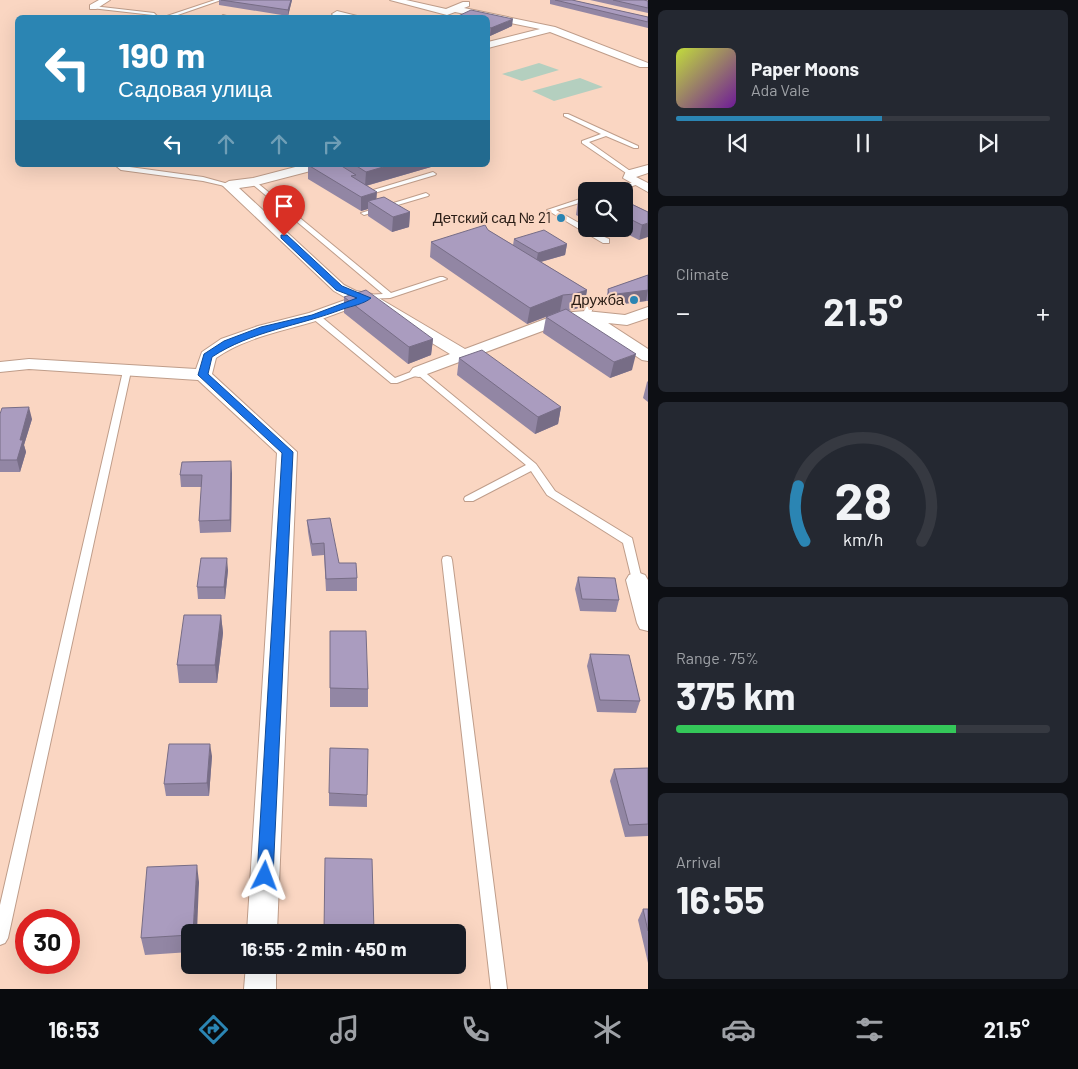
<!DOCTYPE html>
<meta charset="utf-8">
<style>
body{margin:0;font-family:Barlow,sans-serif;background:#242831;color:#f1f3f6;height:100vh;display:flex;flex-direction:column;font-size:19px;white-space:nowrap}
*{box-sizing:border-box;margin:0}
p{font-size:16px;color:#9ea1a6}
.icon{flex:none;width:28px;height:28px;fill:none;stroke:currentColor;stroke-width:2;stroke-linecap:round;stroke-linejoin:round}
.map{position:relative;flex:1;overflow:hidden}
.details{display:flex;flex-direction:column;gap:10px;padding:10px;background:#0d0f14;width:430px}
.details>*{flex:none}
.banner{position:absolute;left:15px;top:15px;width:475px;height:152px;border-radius:8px;box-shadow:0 5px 20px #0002;background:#2b85b3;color:#fff;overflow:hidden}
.buttons{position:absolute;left:578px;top:182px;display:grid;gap:10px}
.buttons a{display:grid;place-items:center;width:55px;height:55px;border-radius:8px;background:#171b24;box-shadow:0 5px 20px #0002;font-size:25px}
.speed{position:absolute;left:15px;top:909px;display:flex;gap:10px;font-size:25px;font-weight:700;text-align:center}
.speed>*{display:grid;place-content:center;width:65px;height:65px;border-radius:50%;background:#171b24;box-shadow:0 5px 20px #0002;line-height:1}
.speed .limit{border:8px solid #d22;background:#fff;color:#111}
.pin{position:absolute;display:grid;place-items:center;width:42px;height:42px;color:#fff;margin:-51px -21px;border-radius:50% 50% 50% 0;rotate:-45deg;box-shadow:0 0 5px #0007}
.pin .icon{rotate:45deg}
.me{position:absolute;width:55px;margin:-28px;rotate:3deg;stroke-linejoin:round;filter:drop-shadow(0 0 4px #0008)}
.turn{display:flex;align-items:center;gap:18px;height:105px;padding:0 20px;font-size:22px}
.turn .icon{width:65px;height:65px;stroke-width:2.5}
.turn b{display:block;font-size:35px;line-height:42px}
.lanes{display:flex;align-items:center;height:48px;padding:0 20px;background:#0003;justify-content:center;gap:25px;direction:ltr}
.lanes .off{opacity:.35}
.big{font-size:38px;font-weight:700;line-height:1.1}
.details .tile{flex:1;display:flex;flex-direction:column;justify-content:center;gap:8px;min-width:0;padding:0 18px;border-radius:8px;background:#242831}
.details .dial{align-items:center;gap:0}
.dial svg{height:130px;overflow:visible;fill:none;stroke:#363941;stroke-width:7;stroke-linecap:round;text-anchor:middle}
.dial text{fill:#f1f3f6;stroke:none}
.song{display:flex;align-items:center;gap:15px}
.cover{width:60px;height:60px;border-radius:8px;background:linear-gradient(135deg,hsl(70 70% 55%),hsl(280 70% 35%))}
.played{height:5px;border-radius:2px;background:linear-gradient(90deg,#2b85b3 55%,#363941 55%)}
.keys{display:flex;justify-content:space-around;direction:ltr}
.heat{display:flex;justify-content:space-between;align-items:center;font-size:28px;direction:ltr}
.charge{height:8px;border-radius:4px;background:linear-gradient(90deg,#34c759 75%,#363941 0)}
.trip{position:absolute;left:181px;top:924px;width:285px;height:50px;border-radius:8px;background:#171b24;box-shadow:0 5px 20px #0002;font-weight:700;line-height:50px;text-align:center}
.tabs{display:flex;height:80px;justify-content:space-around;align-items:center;background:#090b0e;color:#9ea1a6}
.tabs .icon{width:35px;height:35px}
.tabs .current{color:#2b85b3}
.tabs b{font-size:22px;color:#f1f3f6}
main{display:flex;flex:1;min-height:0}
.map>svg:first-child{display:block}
.green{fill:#b4cfbf}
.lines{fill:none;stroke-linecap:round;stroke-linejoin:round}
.service-casing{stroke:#bf9d8a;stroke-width:2}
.minor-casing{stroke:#bf9d8a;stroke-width:2}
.service{fill:#fff;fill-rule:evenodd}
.minor{fill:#fff;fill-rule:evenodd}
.wall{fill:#9286a4}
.shaded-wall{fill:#776d86}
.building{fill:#aa9cbf;stroke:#776d86}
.route{fill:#1a73e8;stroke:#114b97}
.poi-dot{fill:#2b85b3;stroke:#fad6c2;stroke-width:2}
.labels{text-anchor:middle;stroke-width:4;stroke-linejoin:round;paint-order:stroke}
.far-poi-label{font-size:15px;fill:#2a1d16;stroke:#fad6c2;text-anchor:end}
</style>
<main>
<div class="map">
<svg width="648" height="989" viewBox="0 0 648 989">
<rect width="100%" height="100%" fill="#fad6c2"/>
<path class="green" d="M539,63L559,70L522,81L502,74Z
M580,78L603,87L554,101L532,91Z"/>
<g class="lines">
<defs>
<path id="service" d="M215,0H221L169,18H161Z
M93,6L154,13L159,18H154L153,15L91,8Z
M223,15L230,17V18L221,17Z
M564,114H568L638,146V148H634L606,136L589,142L633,173V175H629L582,143V141L601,134L564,116Z
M115,165L203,177L232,185L229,187L203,181L121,170Z
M433,172L436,174L435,175L371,194H367L362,191L365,189L370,191Z
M251,181H255L391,293L440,277H443L447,279L390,298L364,299V295L383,294L251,183Z
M637,181L640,183L639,184L616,191H607Z
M426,193L429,195L428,196L364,215L361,213Z
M586,197V201L556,210L586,227V229L609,239V243H603L547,210Z
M571,290H577L595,303L589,318H583L582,316L587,304L571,294Z
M312,314H318L395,378L416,370H422L536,464L555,491L632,538L642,580L641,583H633L632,580L623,543L547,495L531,471L473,501H465L464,499L465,497L526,465L418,375L397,383H391L312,318Z
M127,368L131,371L8,938L5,943L0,945V905L123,371Z
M447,556L451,557L452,560L507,989H491L442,560L443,557Z"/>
<path id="minor" d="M99,0H110L96,9H90V5Z
M390,0H406L446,9L463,2H469V6L464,8L555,27L648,63V67H640L550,32L488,48V42L540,29L455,12L447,15Z
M337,11L357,16L358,18L334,16L332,14Z
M303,165H324L322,168L253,186L239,188L344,285L356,291L372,294L465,349L561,313L586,311L625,315L648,307V318L627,325L608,323L648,349V361L642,360L583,321L564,323L419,377L413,376L410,372L413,368L450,354L366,303C351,308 336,314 322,319C285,331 248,336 216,358L212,374L297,452L277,932H247L277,453L198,380L29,369L0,372V362L29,359L196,369L202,352L221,339L258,326L309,313L348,299L334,291L222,185L229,181L253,178Z
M648,165V173L636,177L648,183V192L623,178L626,171Z
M637,572L645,575L648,580V631L640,629L637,623L626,580L629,575Z
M246,965H276V989H244Z"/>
</defs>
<use href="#service" class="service-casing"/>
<use href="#minor" class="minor-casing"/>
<use href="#service" class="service"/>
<use href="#minor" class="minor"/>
</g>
<path class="wall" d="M219,0H292L288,16L219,5Z
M550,0H572L648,17V28L550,4Z
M590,0H644L648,1V13Z
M488,18L512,26L490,36L488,35Z
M308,165H431V167L366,186L376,199L410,212L409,227L392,232L368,216V209L361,211L308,179Z
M624,195L630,203L648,212L639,240L617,229H624Z
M586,198V220L576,215L578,200Z
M488,230L513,245L514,239L567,244L565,255L541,262L587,290L584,306L572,310L568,311L632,370L610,378L543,333L546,317L527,324L430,257L431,242Z
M648,275V301H646L607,306L606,300L608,289Z
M344,297L433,339L431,355L408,364L344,313Z
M459,358L561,407L558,424L535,434L457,375Z
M648,381V402L643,398L647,382Z
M0,414L32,419L24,445L26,452L20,472H0Z
M232,473L231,532L200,533L199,521L202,487H181L180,475Z
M307,520L339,563L357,578V591H326L324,555L312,556L308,532Z
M228,570L225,599H198L197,587Z
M578,577L619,600L616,612L580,611L575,589Z
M221,615L223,633L217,683H179L177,665Z
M330,631L368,689V707H330Z
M590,654L640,701L636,713L597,712L587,666Z
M212,756L209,796H166L164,784Z
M648,768V836L625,837L610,781L614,769Z
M329,793L367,795V807L329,806Z
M199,882L190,932V952L145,955L141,938Z
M643,909H648V963L638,920Z"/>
<path class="shaded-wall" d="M291,0H292L288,16V10Z
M513,19L512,26L490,36L491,28Z
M390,165H431V167L365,186L366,172Z
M377,192L376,206L368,201V209L361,211V197Z
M410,212L409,227L392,232L393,217Z
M648,223V237L639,240L642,225Z
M567,244L565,255L536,263L538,253Z
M587,290L584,306L572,310L574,294Z
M648,290L646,301L607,306L609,295Z
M563,295L560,311L527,324L530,308Z
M433,339L431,355L408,364L409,347Z
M636,354L632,370L610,378L614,362Z
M29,407L32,419L24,445L26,452L20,472L17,460L20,440Z
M561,407L558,424L535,434L538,417Z
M231,461L232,473L231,532L230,520Z
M227,558L228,570L225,599L224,587Z
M221,615L223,633L217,683L215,665Z
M210,744L212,756L209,796L207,783Z
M197,865L199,882L197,932H193Z"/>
<path class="building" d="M221,0H291L288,10Z
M555,0H572L648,17V22Z
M613,0H644L648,1V8Z
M471,10L513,19L491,28L488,27V18H454Z
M308,165H340L356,175L351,176L377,192L361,197Z
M355,165H390L366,172Z
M613,189L616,191H607Z
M624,195L631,199L625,201L648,212V223L642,225L624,216Z
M384,197L410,212L393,217L368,201Z
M586,198V205L578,200Z
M485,225L488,230L587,290L574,294L563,295L530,308L431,242Z
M544,230L567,244L538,253L514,239Z
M648,275V290L609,295L608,289Z
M366,290L433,339L409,347L344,297Z
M566,309L636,354L614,362L546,317Z
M482,350L561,407L538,417L459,358Z
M29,407L20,440H23L17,460H0V414L2,408Z
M231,461L230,520L199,521L202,475H180L182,462Z
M330,518L339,563H356L357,578L326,579L324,543L312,544L307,520Z
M201,558H227L224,587H197Z
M578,577L615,578L619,600L582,599Z
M184,615H221L215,665H177Z
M330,631H366L368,689L330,688Z
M590,654L629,655L640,701L600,700Z
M169,744H210L207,783L164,784Z
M330,748L368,749L367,795L329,793Z
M648,768V824L629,825L614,769Z
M325,858L372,859L374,932H324Z
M197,865L193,932H190V935L141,938L147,867Z
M643,909H648V931Z"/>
<path class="route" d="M281,235H287L342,286L371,298C364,304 352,306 343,309C299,326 251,331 212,357L208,374L293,452L273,876L271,881L265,883L259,881L257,876L282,453L198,375L204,354L224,341L261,327L312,315L357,298L336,290L281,238Z"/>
<g class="poi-dot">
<circle cx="561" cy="218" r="5"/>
<circle cx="634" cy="300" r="5"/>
</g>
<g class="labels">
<g class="far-poi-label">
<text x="551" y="223">Детский сад № 21</text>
<text x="624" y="305">Дружба</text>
</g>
</g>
</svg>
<div class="buttons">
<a><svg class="icon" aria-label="search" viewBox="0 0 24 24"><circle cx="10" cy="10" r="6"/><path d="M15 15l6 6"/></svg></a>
</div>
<div class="speed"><div class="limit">30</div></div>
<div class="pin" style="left:284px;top:236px;background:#d93025"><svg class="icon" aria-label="arrive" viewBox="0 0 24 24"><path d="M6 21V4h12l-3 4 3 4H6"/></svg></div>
<svg class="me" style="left:265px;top:876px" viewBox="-20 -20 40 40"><path d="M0-17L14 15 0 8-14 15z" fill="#1a73e8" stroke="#fff" stroke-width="4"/></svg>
<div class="trip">16:55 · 2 min · 450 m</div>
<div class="banner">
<div class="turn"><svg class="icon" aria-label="left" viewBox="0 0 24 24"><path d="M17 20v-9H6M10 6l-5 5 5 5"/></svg><div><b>190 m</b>Садовая улица</div></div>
<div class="lanes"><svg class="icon" aria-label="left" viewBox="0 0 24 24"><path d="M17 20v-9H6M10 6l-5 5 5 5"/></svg><svg class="icon off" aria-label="ahead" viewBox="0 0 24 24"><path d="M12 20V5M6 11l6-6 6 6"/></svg><svg class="icon off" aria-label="ahead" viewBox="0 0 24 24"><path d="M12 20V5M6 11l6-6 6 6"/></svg><svg class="icon off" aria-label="right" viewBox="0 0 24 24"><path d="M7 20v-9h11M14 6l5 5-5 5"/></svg></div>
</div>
</div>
<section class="details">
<div class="tile">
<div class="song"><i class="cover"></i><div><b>Paper Moons</b><p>Ada Vale</p></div></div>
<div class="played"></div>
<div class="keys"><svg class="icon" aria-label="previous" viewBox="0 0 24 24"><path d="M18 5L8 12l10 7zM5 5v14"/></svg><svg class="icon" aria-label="pause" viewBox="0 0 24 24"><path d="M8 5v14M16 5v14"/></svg><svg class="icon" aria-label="next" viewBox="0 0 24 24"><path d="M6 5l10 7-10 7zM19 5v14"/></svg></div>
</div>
<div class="tile"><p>Climate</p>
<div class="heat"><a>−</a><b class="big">21.5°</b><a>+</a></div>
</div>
<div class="tile dial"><svg viewBox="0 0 100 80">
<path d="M14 69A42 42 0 1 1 86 69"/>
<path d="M14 69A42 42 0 0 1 10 35" stroke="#2b85b3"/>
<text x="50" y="56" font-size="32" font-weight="700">28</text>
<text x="50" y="72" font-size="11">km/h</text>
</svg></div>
<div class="tile"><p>Range · 75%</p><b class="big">375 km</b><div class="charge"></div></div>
<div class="tile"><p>Arrival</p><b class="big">16:55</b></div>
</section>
</main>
<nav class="tabs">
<b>16:53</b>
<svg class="icon current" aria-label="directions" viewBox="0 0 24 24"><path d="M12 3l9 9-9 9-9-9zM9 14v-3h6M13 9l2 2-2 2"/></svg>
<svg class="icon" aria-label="music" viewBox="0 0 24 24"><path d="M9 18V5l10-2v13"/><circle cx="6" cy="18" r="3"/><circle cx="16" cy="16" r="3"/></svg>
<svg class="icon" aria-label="phone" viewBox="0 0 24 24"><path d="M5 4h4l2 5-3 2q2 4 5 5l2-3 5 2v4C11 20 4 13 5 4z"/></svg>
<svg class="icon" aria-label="climate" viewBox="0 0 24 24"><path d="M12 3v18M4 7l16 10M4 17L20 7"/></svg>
<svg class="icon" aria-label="car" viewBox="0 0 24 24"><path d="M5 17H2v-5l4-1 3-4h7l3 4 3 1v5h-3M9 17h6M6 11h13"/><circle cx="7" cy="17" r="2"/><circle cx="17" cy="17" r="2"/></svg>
<svg class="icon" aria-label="filters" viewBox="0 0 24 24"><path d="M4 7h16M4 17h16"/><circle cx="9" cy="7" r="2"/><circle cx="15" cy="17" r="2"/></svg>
<b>21.5°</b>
</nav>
